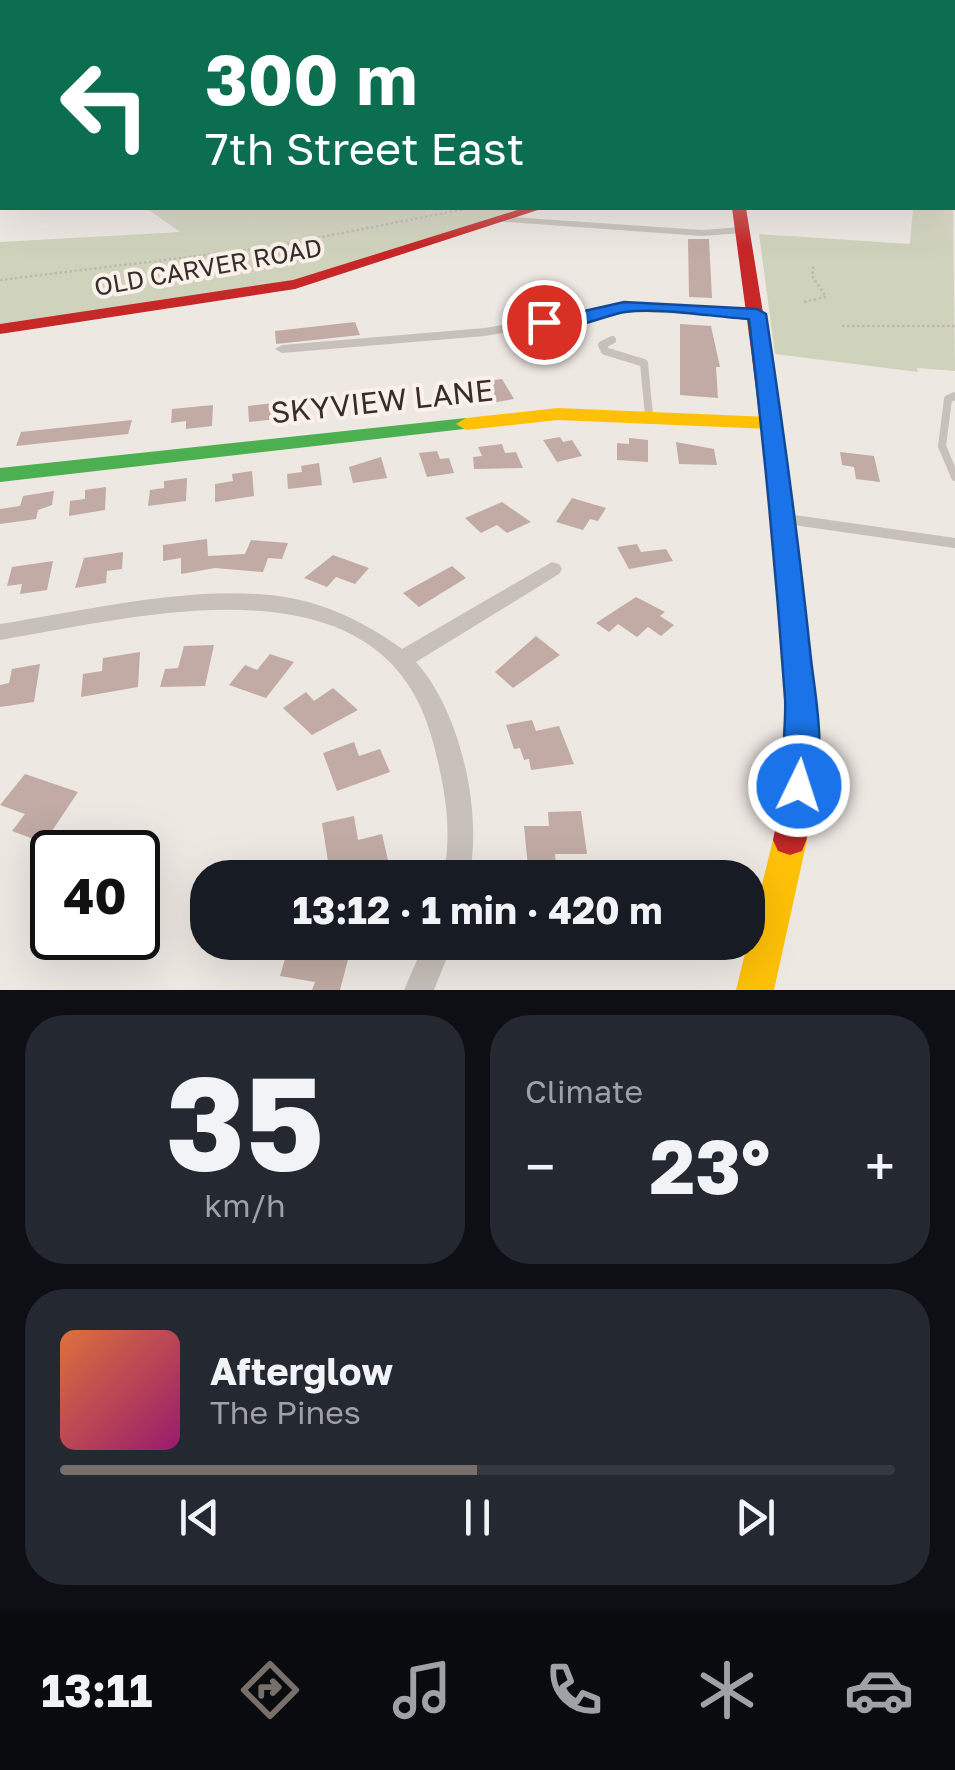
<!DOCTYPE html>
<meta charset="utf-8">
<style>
body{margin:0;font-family:"Golos Text",sans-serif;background:#242831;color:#f1f3f6;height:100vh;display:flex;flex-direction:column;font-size:38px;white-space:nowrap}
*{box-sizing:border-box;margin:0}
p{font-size:32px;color:#9ea1a6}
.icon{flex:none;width:55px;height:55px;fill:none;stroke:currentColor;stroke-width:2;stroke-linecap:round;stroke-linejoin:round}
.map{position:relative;height:990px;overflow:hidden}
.side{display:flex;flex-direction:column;gap:25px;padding:25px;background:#0d0f14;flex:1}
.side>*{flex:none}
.top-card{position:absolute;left:0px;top:0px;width:955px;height:210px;box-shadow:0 10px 40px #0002;background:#0b6e4f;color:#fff;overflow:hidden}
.speed{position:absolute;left:30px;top:830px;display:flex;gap:20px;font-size:50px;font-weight:700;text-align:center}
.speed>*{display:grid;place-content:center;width:130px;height:130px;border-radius:50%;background:#171b24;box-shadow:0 10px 40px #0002;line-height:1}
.speed .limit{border:5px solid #111;border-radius:15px;background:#fff;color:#111}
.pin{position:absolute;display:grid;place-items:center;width:85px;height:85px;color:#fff;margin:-42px;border:5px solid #fff;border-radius:50%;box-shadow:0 2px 10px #0007}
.me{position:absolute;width:110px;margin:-55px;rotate:4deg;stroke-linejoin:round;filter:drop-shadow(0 0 8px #0008)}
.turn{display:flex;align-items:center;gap:35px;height:210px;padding:0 40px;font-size:45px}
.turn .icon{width:130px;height:130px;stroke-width:2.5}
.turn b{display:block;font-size:70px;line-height:85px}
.big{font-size:75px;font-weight:700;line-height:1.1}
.side .card{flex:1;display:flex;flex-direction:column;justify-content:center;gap:15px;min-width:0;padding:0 35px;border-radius:40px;background:#242831}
.side .dial{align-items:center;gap:0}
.dial b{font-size:130px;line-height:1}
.song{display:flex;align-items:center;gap:30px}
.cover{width:120px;height:120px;border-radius:15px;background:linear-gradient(135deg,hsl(20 70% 55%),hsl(320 70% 35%))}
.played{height:10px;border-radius:5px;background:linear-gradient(90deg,#786e6a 50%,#363941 50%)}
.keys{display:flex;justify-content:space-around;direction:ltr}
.heat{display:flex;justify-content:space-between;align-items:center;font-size:55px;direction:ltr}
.side .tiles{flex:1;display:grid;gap:25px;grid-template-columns:1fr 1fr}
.card:last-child{grid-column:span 2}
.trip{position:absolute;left:190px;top:860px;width:575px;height:100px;border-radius:40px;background:#171b24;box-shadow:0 10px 40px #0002;font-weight:700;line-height:100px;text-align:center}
.menu{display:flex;height:160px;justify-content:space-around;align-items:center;background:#090b0e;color:#9ea1a6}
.menu .icon{width:70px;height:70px}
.menu .current{color:#786e6a}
.menu b{font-size:45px;color:#f1f3f6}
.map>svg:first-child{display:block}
.green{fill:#d0d3bc}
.building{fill:#c1aba4}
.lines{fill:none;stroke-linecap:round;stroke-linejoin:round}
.path-far1{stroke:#c0b8b3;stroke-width:2.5;stroke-dasharray:2.5 2.5;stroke-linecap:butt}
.path{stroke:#c0b8b3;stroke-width:4;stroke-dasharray:8 8;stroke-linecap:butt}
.lane-far1{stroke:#c7c0bb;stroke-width:8}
.lane{stroke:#c7c0bb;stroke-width:10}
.street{fill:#c7c0bb;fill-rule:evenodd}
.fast{fill:#4caf50;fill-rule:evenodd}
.slow{fill:#ffc107;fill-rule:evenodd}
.jam{fill:#c62828;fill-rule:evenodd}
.route{fill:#1a73e8;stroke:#114b97;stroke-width:2.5}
.labels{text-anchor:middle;stroke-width:8;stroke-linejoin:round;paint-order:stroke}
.far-street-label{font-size:25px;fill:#392d29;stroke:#faf2ea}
.street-label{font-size:30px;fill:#392d29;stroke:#faf2ea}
</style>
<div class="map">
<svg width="955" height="990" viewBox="0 0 955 990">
<rect width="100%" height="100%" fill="#eee8e3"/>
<path class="green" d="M953,202L955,371L917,368L918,372L775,354L759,234L910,244L913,208H952Z
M146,208H519L527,210L295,284L0,327V242L180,232Z"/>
<path class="building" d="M688,239H709L712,298L689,297Z
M355,322L360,335L276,344L275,331Z
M680,324L711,326L720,367H716L718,398L680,395Z
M502,379L514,399L491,403L480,382Z
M293,401L295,417L249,422L248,406Z
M213,405L212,426L186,429V421L171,423L172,409Z
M132,420L128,434L16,446L21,432Z
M560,437L563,442L572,440L582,456L557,462L543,440Z
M629,438L648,440V462L617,460V443L629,444Z
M676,442L714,449L717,465L679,464Z
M502,444L505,453L516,452L523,468L474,469L473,457L482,456L478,447Z
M437,451L440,459L449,458L454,473L427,477L419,453Z
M840,452L874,456L880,482L856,479L854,467L842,465Z
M381,457L387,478L353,483L349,467Z
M319,463L322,485L288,489L287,474L302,472L301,466Z
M252,471L254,496L215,502V484L233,481L232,474Z
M187,478L186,501L148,506L150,490L164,488V481Z
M106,487L105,510L69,516L70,501L85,499V490Z
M54,491L52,505L38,510L36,519L0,524V509L20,506L23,496Z
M572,498L606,508L598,521L590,519L583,530L556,522Z
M502,502L531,522L507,533L497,525L481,533L465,518Z
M207,539L208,556L245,554L251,540L288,543L282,559L268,558L263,572L215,568L181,574V558L163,561V545Z
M637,544L641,552L666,549L673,561L629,569L617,547Z
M123,552L122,569L107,571L106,583L75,588L84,558Z
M333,555L369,568L355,584L336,577L327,587L304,578Z
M53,561L47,590L20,594L22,584L7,586L12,567Z
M452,566L466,578L419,607L403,593Z
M636,597L665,612L660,616L674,625L661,636L648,627L637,637L618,624L609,632L596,623Z
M536,636L560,655L513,688L495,672Z
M214,645L205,686L160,687L165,669L178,668L184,646Z
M140,652L138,687L81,697L83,674L102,671L103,658Z
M270,654L294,662L266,698L229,685L245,665L257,670Z
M40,664L34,702L0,707V685L9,683L12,669Z
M333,688L358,710L312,735L283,708L306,692L314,701Z
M532,720L536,731L559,726L574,764L531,770L529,759L524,760L520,748L514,749L506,725Z
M354,742L359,756L380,749L390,772L337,791L323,753Z
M25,774L78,792L44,843L12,831L25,814L0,805Z
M581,811L587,854H555L556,866L528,867L524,826H549L548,812Z
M354,816L358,840L382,834L388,860L330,874L322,823Z
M290,942H328L326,949L350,952L340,990H312L315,982L280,976Z"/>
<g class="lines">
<path class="path-far1" d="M0,280L271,247L470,208
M804,302L826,297L812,276L814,264
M842,326H955"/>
<path class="path" d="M767,818L771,786"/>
<path class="lane-far1" d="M612,340L602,345L605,351L644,363L649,416
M955,396L948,399L942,446L955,477"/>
<path class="lane" d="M787,519L955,543"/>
<path class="street" d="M952,106H955V110H952Z
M498,216L702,230L742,227L748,230L742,233L702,236L494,221V217Z
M624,303L757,310L764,314L757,318L625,311L594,322L572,321L485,336L282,353L275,349L282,345L485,328L572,313L593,314Z
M552,562L559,564L562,569L559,574L416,662C461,712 483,813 469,878H443C453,831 445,788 433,742C384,550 140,617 0,640V624C89,610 202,582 291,598C332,606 369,625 402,649Z
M425,942H453L434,990H404Z"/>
<path class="fast" d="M466,418L473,420L476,424L473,428L0,482V468Z"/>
<path class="slow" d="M952,141H955V149H952Z
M558,408L772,417L782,423L772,429L558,420L466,430L456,424L466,418Z
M790,825L802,829L807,840L774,990H736L773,840L778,829Z"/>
<path class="jam" d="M524,208H544L295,289L0,334V324L293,280Z
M732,208H746C769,351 794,494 808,639C814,701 828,793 802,851L790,855L778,851L773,840C792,757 784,673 777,588C767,461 749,335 732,208Z"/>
</g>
<linearGradient id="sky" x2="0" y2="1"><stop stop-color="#8abad8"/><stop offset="0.43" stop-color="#f7f5f2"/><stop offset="1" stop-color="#f7f5f2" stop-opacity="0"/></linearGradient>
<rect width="955" height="245" fill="url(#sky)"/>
<path class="route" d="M624,302L757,309L766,314C783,426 798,537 810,650C814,693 829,755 810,795L799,799L788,795C778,775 787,724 785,698C776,571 764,445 749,319C713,317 660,307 625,312C600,316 558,339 536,322Z"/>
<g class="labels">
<g class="far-street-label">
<text transform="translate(208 267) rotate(-10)" y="9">OLD CARVER ROAD</text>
</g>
<g class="street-label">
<text transform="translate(382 402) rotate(-6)" y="10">SKYVIEW LANE</text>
</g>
</g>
</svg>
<div class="speed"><div class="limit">40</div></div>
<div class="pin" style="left:544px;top:322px;background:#d93025"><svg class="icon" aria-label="arrive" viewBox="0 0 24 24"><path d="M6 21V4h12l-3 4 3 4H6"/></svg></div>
<svg class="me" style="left:799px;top:786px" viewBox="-20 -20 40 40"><circle r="17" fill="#1a73e8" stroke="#fff" stroke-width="3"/><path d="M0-11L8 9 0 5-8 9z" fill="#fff"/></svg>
<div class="trip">13:12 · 1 min · 420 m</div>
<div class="top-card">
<div class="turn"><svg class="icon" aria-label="left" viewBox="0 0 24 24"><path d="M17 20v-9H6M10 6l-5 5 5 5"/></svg><div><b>300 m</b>7th Street East</div></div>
</div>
</div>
<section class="side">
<div class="tiles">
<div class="card dial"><b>35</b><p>km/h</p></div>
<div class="card"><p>Climate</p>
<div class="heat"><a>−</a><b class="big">23°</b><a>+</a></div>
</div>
<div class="card">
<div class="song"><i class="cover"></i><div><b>Afterglow</b><p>The Pines</p></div></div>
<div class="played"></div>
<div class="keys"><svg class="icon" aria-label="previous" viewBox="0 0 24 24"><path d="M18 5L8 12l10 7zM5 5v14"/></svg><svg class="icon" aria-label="pause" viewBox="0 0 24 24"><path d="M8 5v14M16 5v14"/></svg><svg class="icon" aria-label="next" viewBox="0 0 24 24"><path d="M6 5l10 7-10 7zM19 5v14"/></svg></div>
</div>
</div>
</section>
<nav class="menu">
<b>13:11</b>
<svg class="icon current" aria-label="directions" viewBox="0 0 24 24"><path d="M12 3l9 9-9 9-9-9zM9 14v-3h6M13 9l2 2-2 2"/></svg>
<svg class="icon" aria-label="music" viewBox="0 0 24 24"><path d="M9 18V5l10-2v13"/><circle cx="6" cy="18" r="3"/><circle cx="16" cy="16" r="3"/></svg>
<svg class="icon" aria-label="phone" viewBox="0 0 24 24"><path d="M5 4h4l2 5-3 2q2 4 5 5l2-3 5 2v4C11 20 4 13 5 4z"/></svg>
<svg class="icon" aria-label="climate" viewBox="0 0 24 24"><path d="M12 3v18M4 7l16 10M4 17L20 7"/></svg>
<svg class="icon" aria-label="car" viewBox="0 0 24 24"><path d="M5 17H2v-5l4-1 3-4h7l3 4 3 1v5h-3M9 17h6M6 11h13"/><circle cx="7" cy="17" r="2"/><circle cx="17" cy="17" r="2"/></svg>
</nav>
